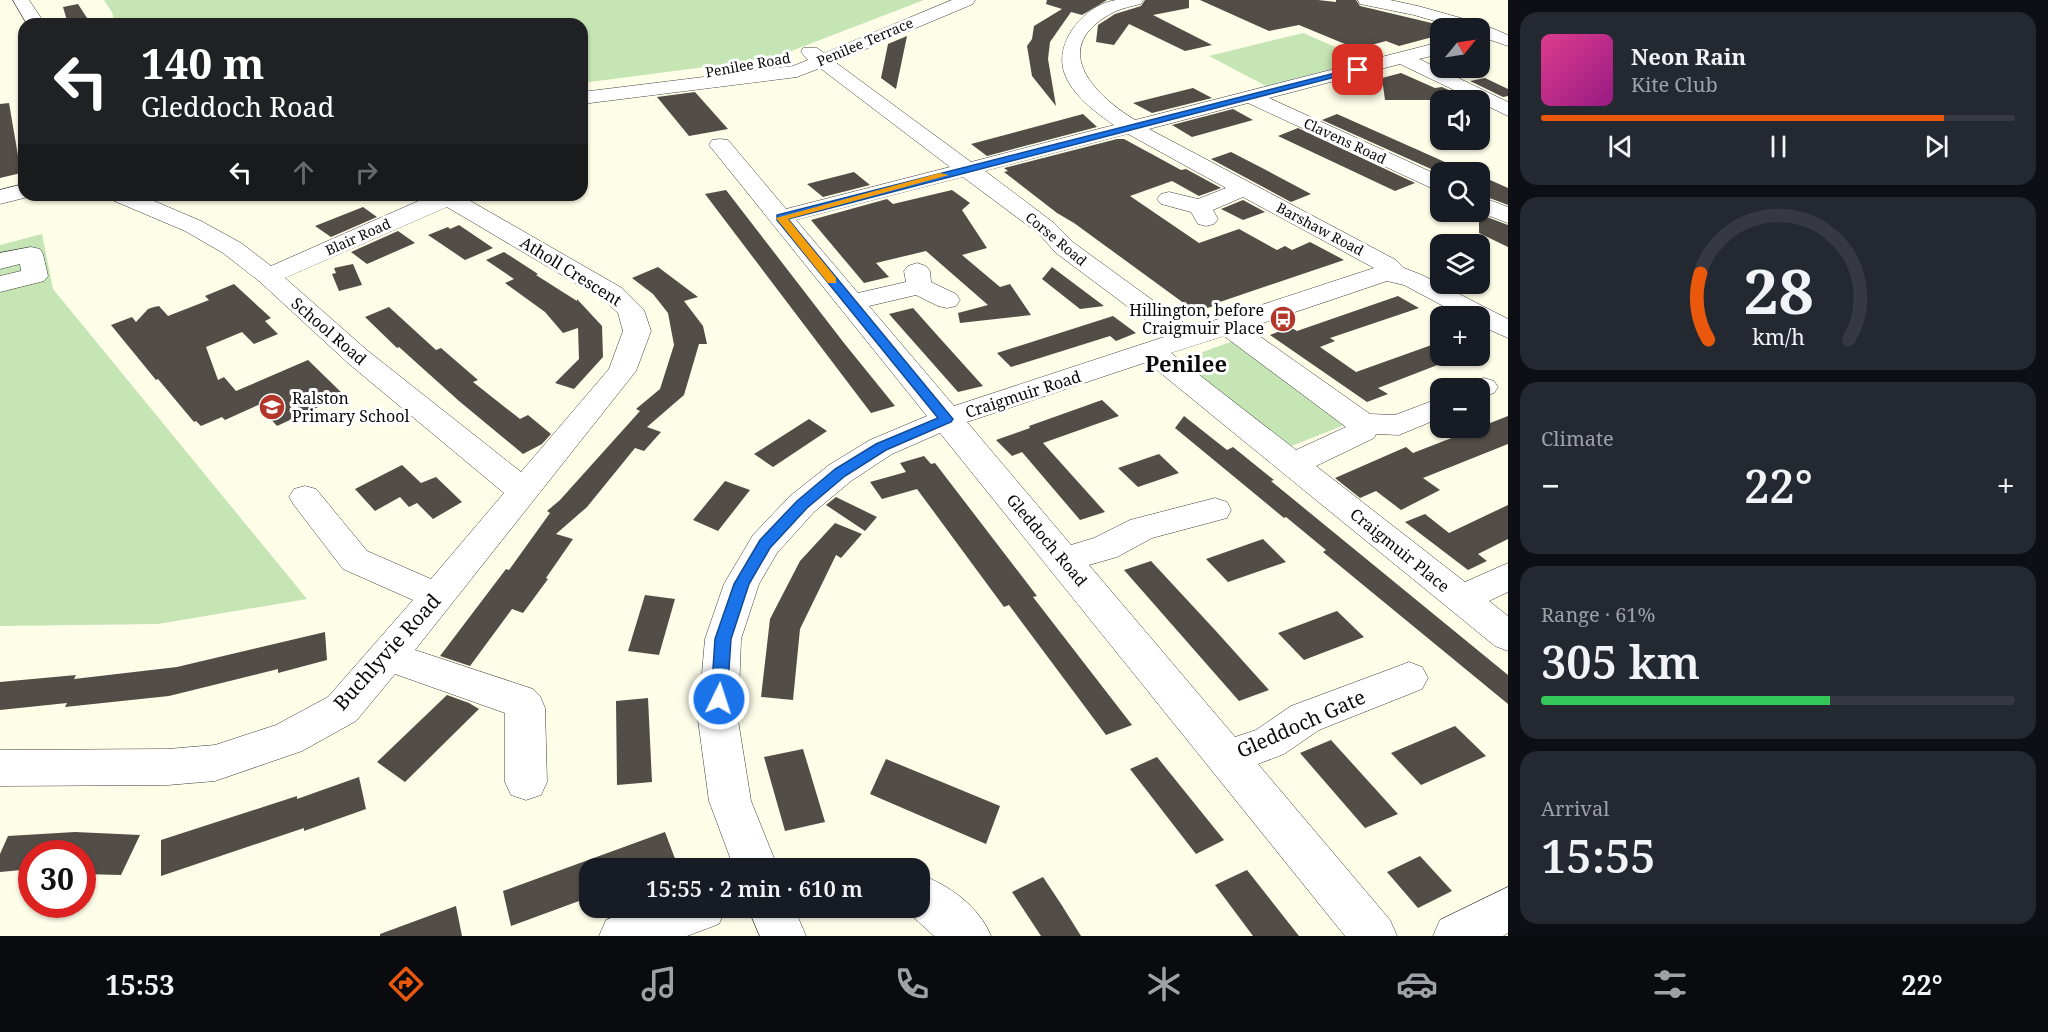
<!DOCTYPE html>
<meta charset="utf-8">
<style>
body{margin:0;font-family:"Noto Serif",serif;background:#242831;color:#f1f3f6;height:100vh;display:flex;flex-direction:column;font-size:22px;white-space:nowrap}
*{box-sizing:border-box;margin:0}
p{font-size:20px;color:#9ea1a6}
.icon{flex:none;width:33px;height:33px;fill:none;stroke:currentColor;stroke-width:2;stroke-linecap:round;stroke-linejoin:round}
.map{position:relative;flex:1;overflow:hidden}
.details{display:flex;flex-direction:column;gap:12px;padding:12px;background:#0d0f14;width:540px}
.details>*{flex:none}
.guide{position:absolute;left:18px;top:18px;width:570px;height:183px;border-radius:18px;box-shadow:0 2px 4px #0004;background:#202124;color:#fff;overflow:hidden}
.needle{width:39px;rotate:60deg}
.tools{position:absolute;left:1430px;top:18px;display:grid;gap:12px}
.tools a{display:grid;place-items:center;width:60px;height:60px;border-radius:12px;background:#171b24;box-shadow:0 2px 4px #0004;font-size:30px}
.speed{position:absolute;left:18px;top:840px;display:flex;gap:12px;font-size:30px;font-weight:700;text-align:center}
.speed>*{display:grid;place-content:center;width:78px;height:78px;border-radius:50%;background:#171b24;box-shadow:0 2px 4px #0004;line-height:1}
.speed .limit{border:9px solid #d22;background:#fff;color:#111}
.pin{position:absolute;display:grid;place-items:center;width:51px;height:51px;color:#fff;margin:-26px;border-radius:12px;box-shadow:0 3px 9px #0006}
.me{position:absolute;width:66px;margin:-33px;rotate:4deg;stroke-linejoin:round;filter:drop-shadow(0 0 4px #0008)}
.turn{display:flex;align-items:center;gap:21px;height:126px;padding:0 24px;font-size:27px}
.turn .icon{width:78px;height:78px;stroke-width:2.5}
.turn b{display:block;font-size:42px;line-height:51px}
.lanes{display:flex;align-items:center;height:57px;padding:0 24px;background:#0003;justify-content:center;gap:30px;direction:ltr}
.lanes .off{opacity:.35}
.big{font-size:45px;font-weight:600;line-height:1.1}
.details .card{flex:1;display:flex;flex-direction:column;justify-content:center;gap:9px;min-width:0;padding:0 21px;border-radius:18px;background:#242831}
.details .dial{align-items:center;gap:0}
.dial svg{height:156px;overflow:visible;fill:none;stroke:#363941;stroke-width:7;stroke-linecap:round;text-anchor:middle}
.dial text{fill:#f1f3f6;stroke:none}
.song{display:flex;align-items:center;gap:18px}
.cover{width:72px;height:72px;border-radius:9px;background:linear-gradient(135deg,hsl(330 70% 55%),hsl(310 70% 35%))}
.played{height:6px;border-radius:3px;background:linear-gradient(90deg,#ea580c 85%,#363941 85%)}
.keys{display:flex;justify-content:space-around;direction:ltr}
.heat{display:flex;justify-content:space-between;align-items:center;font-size:33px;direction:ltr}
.charge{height:9px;border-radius:4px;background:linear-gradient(90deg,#34c759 61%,#363941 0)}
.trip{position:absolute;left:579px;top:858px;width:351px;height:60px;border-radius:18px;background:#171b24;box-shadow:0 2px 4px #0004;font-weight:600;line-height:60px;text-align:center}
.tab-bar{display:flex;height:96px;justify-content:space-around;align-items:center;background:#090b0e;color:#9ea1a6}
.tab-bar .icon{width:42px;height:42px}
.tab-bar .selected{color:#ea580c}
.tab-bar b{font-size:27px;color:#f1f3f6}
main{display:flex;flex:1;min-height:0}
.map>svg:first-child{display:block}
.green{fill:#c6e5b4}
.building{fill:#524d47}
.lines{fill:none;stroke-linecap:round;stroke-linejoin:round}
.minor-casing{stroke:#3d3d3d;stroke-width:1}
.minor{fill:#fff;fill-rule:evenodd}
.route{fill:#1a73e8;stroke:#114b97;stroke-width:1.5}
.slow{fill:#f59e0b}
.labels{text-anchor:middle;stroke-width:6;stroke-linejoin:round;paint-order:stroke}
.far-street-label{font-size:14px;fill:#0a0a0a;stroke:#fff}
.street-label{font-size:16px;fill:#0a0a0a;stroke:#fff}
.poi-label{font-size:16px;fill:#0a0a0a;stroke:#fff;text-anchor:end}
.near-street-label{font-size:20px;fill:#0a0a0a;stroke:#fff}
.district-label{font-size:22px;font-weight:bold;fill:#0a0a0a;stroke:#fff}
</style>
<main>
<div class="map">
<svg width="1508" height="936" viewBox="0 0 1508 936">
<rect width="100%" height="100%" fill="#fefde8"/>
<path class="green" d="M104,0H924L773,58L582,83V24H115L112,12Z
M1303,33L1366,60L1266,86L1209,56Z
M42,234L53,289L307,599L158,624L0,626V245Z
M1233,341L1347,424L1289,447L1178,361Z"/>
<path class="building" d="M1047,0H1107L1082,15L1071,12L1050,42L1048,59L1056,106L1032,76L1027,46L1032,39L1034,26L1062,9L1046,4Z
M1145,0H1189V8L1153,15L1212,45L1185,51L1129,24L1114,45L1096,42L1098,25L1115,14L1141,6Z
M1200,0H1318L1336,2V0H1356L1360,6L1440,25V35L1399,46L1386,41L1357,49L1299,25L1269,31Z
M78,4L89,21L68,24L63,7Z
M907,36L896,89L881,78L888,44Z
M1401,73L1435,88L1442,87L1471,100H1385L1382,78Z
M1485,78L1508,89V96L1503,97L1470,81Z
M1193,88L1212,98L1152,113L1133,103Z
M695,92L728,129L689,136L657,97Z
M9,103L21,173L0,178V104Z
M1233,109L1253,120L1192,137L1172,125Z
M1083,114L1097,127L987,156L971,144Z
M1337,114L1418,150L1456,167L1440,173L1322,120Z
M1298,128L1415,183L1395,191L1278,136Z
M1117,139H1124L1181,170L1186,169L1221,188L1199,196L1172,181L1130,196L1199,243L1239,229L1277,250L1285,246L1292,250L1310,242L1344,260L1214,304L1216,305L1196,312L1074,223L1057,213L1004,172L1008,171L1004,168Z
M1231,152L1266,170L1311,194L1291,202L1211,159Z
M854,172L870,185L823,197L807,184Z
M1479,175L1508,188V205L1479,194Z
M726,190L844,343L895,406L871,413L705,194Z
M952,190L970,203L962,210L987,248L962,255L1000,287L1010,284L1031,315L960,323L958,313L988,305L926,251L876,263L889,277L864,283L811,220L887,199L893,204Z
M1243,200L1265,212L1243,220L1221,209Z
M363,207L377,217L331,237L315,226Z
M1479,214L1508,225V247L1479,233Z
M459,225L493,248L465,260L428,235L448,227L450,229Z
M398,231L415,243L367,264L351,252Z
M504,252L538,274L536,275L577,301V299L602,326L603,357L574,389L555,383L579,359L578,328L563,333L545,312L505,283L514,279L486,260Z
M353,264L362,285L339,291L332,274L336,273L334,268Z
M658,267L698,297L684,301L703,326L707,344H699L684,395L647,427L661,432L644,451L635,448L587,507L556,534L573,539L546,578L548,579L523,613L512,609L470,666L440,656L506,569L509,570L550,513L547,511L560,500L640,411L636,409L660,389L674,345L668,313L653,294L632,278Z
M1052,267L1104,306L1080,309L1042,279Z
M234,284L271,318L265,321L278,334L254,344L242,332L206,347L218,380L224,377L236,391L308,360L344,395L277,426L258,405L225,420L222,417L201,426L196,421L194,422L158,379L156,380L111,325L132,317L136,322L148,309L154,307L159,306L168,316L209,300L205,296Z
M1398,296L1419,308L1330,338L1335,341L1320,347L1356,372L1440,342V364L1378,388L1388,394L1367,402L1270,335L1290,327L1297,331Z
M389,307L436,350L441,348L478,380L473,382L520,419L528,415L551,434L542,444L523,454L459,401L399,347L397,348L365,317Z
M913,308L937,335L983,386L958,392L889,314Z
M1113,316L1136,333L1116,341L1110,336L1011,367L997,353Z
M1102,400L1119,416L1043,443L1105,512L1080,520L1022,452L1012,456L996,440L1030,428L1029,426Z
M1184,416L1227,450L1233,447L1274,480L1271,481L1508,675V704L1323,552L1326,550L1286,517L1284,518L1175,428Z
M1508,416V444L1423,478L1440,490L1401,510L1376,491L1360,498L1335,478L1406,447L1413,453Z
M809,419L827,431L773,467L754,454Z
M1159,454L1179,473L1138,487L1118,468Z
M924,456L931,464L935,463L1037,596L1033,597L1132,725L1106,735L1009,605L1004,607L917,489L882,499L870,482L906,472L900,463Z
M402,465L421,483L436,477L462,502L433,519L417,503L409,507L400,497L375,511L355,489Z
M725,481L750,490L718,531L693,520Z
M836,497L877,517L865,531L826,505Z
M1508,505V539L1478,554L1487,561L1468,570L1405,522L1425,514L1449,533Z
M835,523L862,534L841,558L836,555L800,629L793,700L761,697L770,619L800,561Z
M1263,539L1286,562L1228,582L1206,559Z
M1151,561L1215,630L1269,690L1239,701L1124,570Z
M645,595L675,599L659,655L628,651Z
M1337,611L1364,637L1304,660L1278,633Z
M325,632L327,660L278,673V669L169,696L65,707L67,703L0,710V682L76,675L74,679L177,667Z
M447,695L469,703L479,709L405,782L377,762Z
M648,698L652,782L617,785L616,701Z
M1455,726L1486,756L1421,785L1391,753Z
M1331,740L1398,814L1365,828L1300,753Z
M803,749L825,822L785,831L764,757Z
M1157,757L1224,840L1196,854L1130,769Z
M886,759L1000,806L986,844L870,794Z
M359,777L366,809L304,831V828L161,876V840L297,796V799Z
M75,832L140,835L121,875L82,874V854H32V869L0,872V854L8,836Z
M665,832L677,864L664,868H590V897L511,926L503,891Z
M1420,856L1452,891L1418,908L1387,872Z
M1247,870L1299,936H1253L1215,885Z
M1043,877L1061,904L1081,936H1041L1012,892Z
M456,906L462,936H380V934Z"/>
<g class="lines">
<defs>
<path id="minor" d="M13,0H29L45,24H27Z
M952,0H975L973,4L835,62L971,162L1114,125C1095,112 1072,95 1064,72C1054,41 1086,4 1116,0C1124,0 1134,0 1143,0L1141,4C1132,6 1123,8 1114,12C1048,46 1091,93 1135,120L1440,42V54L1419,59L1508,102V116L1400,64L1269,98L1440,176V192L1248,103L1149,129L1396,260L1404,268L1422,275L1508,319V338L1479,325V316H1462L1404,285L1387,281L1248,328L1370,414L1395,415L1440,398V418L1399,435L1376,434L1374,438L1316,466L1465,582L1508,563V592L1489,601L1508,616V651L1495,646L1147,362L967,422L1071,545L1094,538L1130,520L1215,498L1227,502L1231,510L1227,518L1152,538L1117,557L1089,565L1235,737L1256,730L1291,706L1396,667L1409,662L1422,667L1428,678L1422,689L1319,730L1284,754L1258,764L1390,920L1397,936H1345L940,433L892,454L851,481L814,512L777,553L759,584L741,639L738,720L751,801L778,868H734L709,801L698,720L705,639L724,584L753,535L790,496L829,465L870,440L927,416L709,145L712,140L720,139L728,140L786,209L950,167L820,68L797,77L582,104V92L793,66L808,60L801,52L803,48H817L824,53ZM1128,134L1226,188L1198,199L1169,192L1161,194L1157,199L1161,204L1191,212L1198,224L1206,226L1214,224L1218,219L1213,210L1243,197L1374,268L1191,328L1074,243L1054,223L985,171ZM963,177L1038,233L1056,253L1167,336L954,406L869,306L916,295L938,306L947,308L956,306L960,300L956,294L931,282L930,271L926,266L917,263L908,266L904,271L906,282L858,293L796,220ZM1224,336L1346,427L1296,450L1171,353Z
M1358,0H1390L1418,6L1482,24L1508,35V46L1479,36V28H1459L1414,15L1360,4Z
M24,184V195L32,196L0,204V190Z
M109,195H140L201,221L241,243L271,266L432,195H460L622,288L644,310L651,331L636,371L415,650L533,689L540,696L545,708L547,782L541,795L526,800L511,795L505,782V713L395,674L356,721L302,751L215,781L168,785L0,786V750L168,749L215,745L276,725L328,697L413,600L343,569L294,505L289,497L294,489L305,486L316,489L367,551L431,579L504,493L348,363L259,281L223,253L185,231L112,200ZM447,207L604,300L618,313L623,331L609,369L521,472L368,351L285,278Z
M1479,196L1508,207V223L1479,212Z
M31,247L40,249L43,254L48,276L44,281L0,292V276L21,271L20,264L0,269V253Z
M1484,378L1494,381L1498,387L1494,393L1479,398V388H1465L1469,383Z
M920,875C949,884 980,908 991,936H934L911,915L904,912L902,908H920Z
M1508,887V933L1503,936H1433L1440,920Z
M638,908H726L719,924L687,936H599L606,920Z
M748,908H794L806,936H760Z"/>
</defs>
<use href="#minor" class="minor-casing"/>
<use href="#minor" class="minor"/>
</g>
<path class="route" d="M1355,68L1362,70L788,219L953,419L951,422L886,450L845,476L807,508L770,548L749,584L731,639L727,699L725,704L719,706L713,704L711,699L715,639L734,584L760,540L797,501L835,469L876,444L938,418L777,220V215Z"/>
<path class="slow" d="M940,173L949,175L788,219L836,278V283H828L776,218Z"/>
<defs>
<symbol id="bus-disc" viewBox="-11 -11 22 22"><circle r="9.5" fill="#b2372a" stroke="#fff"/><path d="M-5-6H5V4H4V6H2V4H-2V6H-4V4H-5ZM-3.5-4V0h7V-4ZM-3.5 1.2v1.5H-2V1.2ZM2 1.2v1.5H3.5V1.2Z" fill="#fff"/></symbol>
<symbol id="school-disc" viewBox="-11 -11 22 22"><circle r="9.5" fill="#b2372a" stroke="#fff"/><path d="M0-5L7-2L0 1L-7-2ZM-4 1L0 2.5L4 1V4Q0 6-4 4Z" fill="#fff"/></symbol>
</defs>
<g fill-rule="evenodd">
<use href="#bus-disc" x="1268" y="304" width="30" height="30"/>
<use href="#school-disc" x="257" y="392" width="30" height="30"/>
</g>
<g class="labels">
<g class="far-street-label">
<text transform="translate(865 42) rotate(-23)" y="5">Penilee Terrace</text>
<text transform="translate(748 65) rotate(-10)" y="5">Penilee Road</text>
<text transform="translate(1345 141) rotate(25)" y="5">Clavens Road</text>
<text transform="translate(1320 229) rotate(28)" y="5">Barshaw Road</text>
<text transform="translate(358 237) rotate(-24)" y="5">Blair Road</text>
<text transform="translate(1056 239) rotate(40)" y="5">Corse Road</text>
</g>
<g class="street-label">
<text transform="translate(571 271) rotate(32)" y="6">Atholl Crescent</text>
<text transform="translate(329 331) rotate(41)" y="6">School Road</text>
<text transform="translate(1023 394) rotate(-18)" y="6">Craigmuir Road</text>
<text transform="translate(1047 540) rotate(50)" y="6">Gleddoch Road</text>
<text transform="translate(1400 550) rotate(39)" y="6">Craigmuir Place</text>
</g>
<g class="poi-label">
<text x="1264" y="316">Hillington, before<tspan x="1264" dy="18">Craigmuir Place</tspan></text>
<text x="292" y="404" text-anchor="start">Ralston<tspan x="292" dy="18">Primary School</tspan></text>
</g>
<g class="near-street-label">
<text transform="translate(387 652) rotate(-48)" y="7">Buchlyvie Road</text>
<text transform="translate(1301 724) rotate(-24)" y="7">Gleddoch Gate</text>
</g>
<g class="district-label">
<text x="1186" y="372">Penilee</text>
</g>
</g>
</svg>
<div class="tools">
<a><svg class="needle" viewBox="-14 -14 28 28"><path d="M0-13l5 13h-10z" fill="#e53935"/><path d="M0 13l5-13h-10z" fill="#9ea1a6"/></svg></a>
<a><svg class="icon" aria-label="sound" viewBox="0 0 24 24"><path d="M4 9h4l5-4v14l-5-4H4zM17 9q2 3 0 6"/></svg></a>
<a><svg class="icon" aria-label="search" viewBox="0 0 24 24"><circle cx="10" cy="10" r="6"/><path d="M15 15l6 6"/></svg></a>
<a><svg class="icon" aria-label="layers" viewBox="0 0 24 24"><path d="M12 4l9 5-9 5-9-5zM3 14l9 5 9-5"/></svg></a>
<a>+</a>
<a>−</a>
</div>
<div class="speed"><div class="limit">30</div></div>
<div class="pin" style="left:1358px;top:70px;background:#d93025"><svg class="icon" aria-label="arrive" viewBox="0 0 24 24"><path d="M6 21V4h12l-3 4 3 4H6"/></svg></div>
<svg class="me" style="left:719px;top:699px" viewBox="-20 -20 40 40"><circle r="17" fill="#1a73e8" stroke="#fff" stroke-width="3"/><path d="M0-11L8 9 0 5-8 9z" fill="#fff"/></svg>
<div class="trip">15:55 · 2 min · 610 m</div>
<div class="guide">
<div class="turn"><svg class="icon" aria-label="left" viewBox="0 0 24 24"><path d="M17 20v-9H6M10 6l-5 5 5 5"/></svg><div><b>140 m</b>Gleddoch Road</div></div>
<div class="lanes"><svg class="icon" aria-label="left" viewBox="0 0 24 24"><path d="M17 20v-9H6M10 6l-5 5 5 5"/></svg><svg class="icon off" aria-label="ahead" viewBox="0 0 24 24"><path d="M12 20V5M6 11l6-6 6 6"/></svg><svg class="icon off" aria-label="right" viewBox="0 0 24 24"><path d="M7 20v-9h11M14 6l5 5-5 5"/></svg></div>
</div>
</div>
<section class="details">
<div class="card">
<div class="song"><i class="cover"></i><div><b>Neon Rain</b><p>Kite Club</p></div></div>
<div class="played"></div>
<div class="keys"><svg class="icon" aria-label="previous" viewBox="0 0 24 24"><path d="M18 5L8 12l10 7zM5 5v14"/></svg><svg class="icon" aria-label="pause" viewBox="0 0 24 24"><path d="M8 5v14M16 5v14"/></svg><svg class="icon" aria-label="next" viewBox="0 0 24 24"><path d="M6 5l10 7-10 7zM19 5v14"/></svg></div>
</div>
<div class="card dial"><svg viewBox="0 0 100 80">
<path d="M14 69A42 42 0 1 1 86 69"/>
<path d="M14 69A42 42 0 0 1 10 35" stroke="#ea580c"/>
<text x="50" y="56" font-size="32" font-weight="700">28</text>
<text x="50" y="72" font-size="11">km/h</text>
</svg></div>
<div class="card"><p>Climate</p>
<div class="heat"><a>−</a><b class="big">22°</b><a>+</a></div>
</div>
<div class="card"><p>Range · 61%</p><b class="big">305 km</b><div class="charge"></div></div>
<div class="card"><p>Arrival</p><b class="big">15:55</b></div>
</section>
</main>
<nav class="tab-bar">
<b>15:53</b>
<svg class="icon selected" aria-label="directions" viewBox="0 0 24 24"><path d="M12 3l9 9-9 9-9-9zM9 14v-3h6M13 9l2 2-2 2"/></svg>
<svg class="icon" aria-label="music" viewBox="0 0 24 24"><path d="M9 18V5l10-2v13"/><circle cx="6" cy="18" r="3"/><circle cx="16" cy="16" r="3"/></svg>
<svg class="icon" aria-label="phone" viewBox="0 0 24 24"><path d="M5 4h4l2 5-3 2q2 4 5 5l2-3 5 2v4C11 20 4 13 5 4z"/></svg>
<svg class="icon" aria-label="climate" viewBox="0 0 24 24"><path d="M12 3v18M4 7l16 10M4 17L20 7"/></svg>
<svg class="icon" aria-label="car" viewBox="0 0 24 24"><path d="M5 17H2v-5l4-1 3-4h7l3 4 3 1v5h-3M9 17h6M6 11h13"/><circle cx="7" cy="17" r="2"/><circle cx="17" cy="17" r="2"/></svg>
<svg class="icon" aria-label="filters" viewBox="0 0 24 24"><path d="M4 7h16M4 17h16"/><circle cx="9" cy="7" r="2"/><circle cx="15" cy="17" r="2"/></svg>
<b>22°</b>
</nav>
